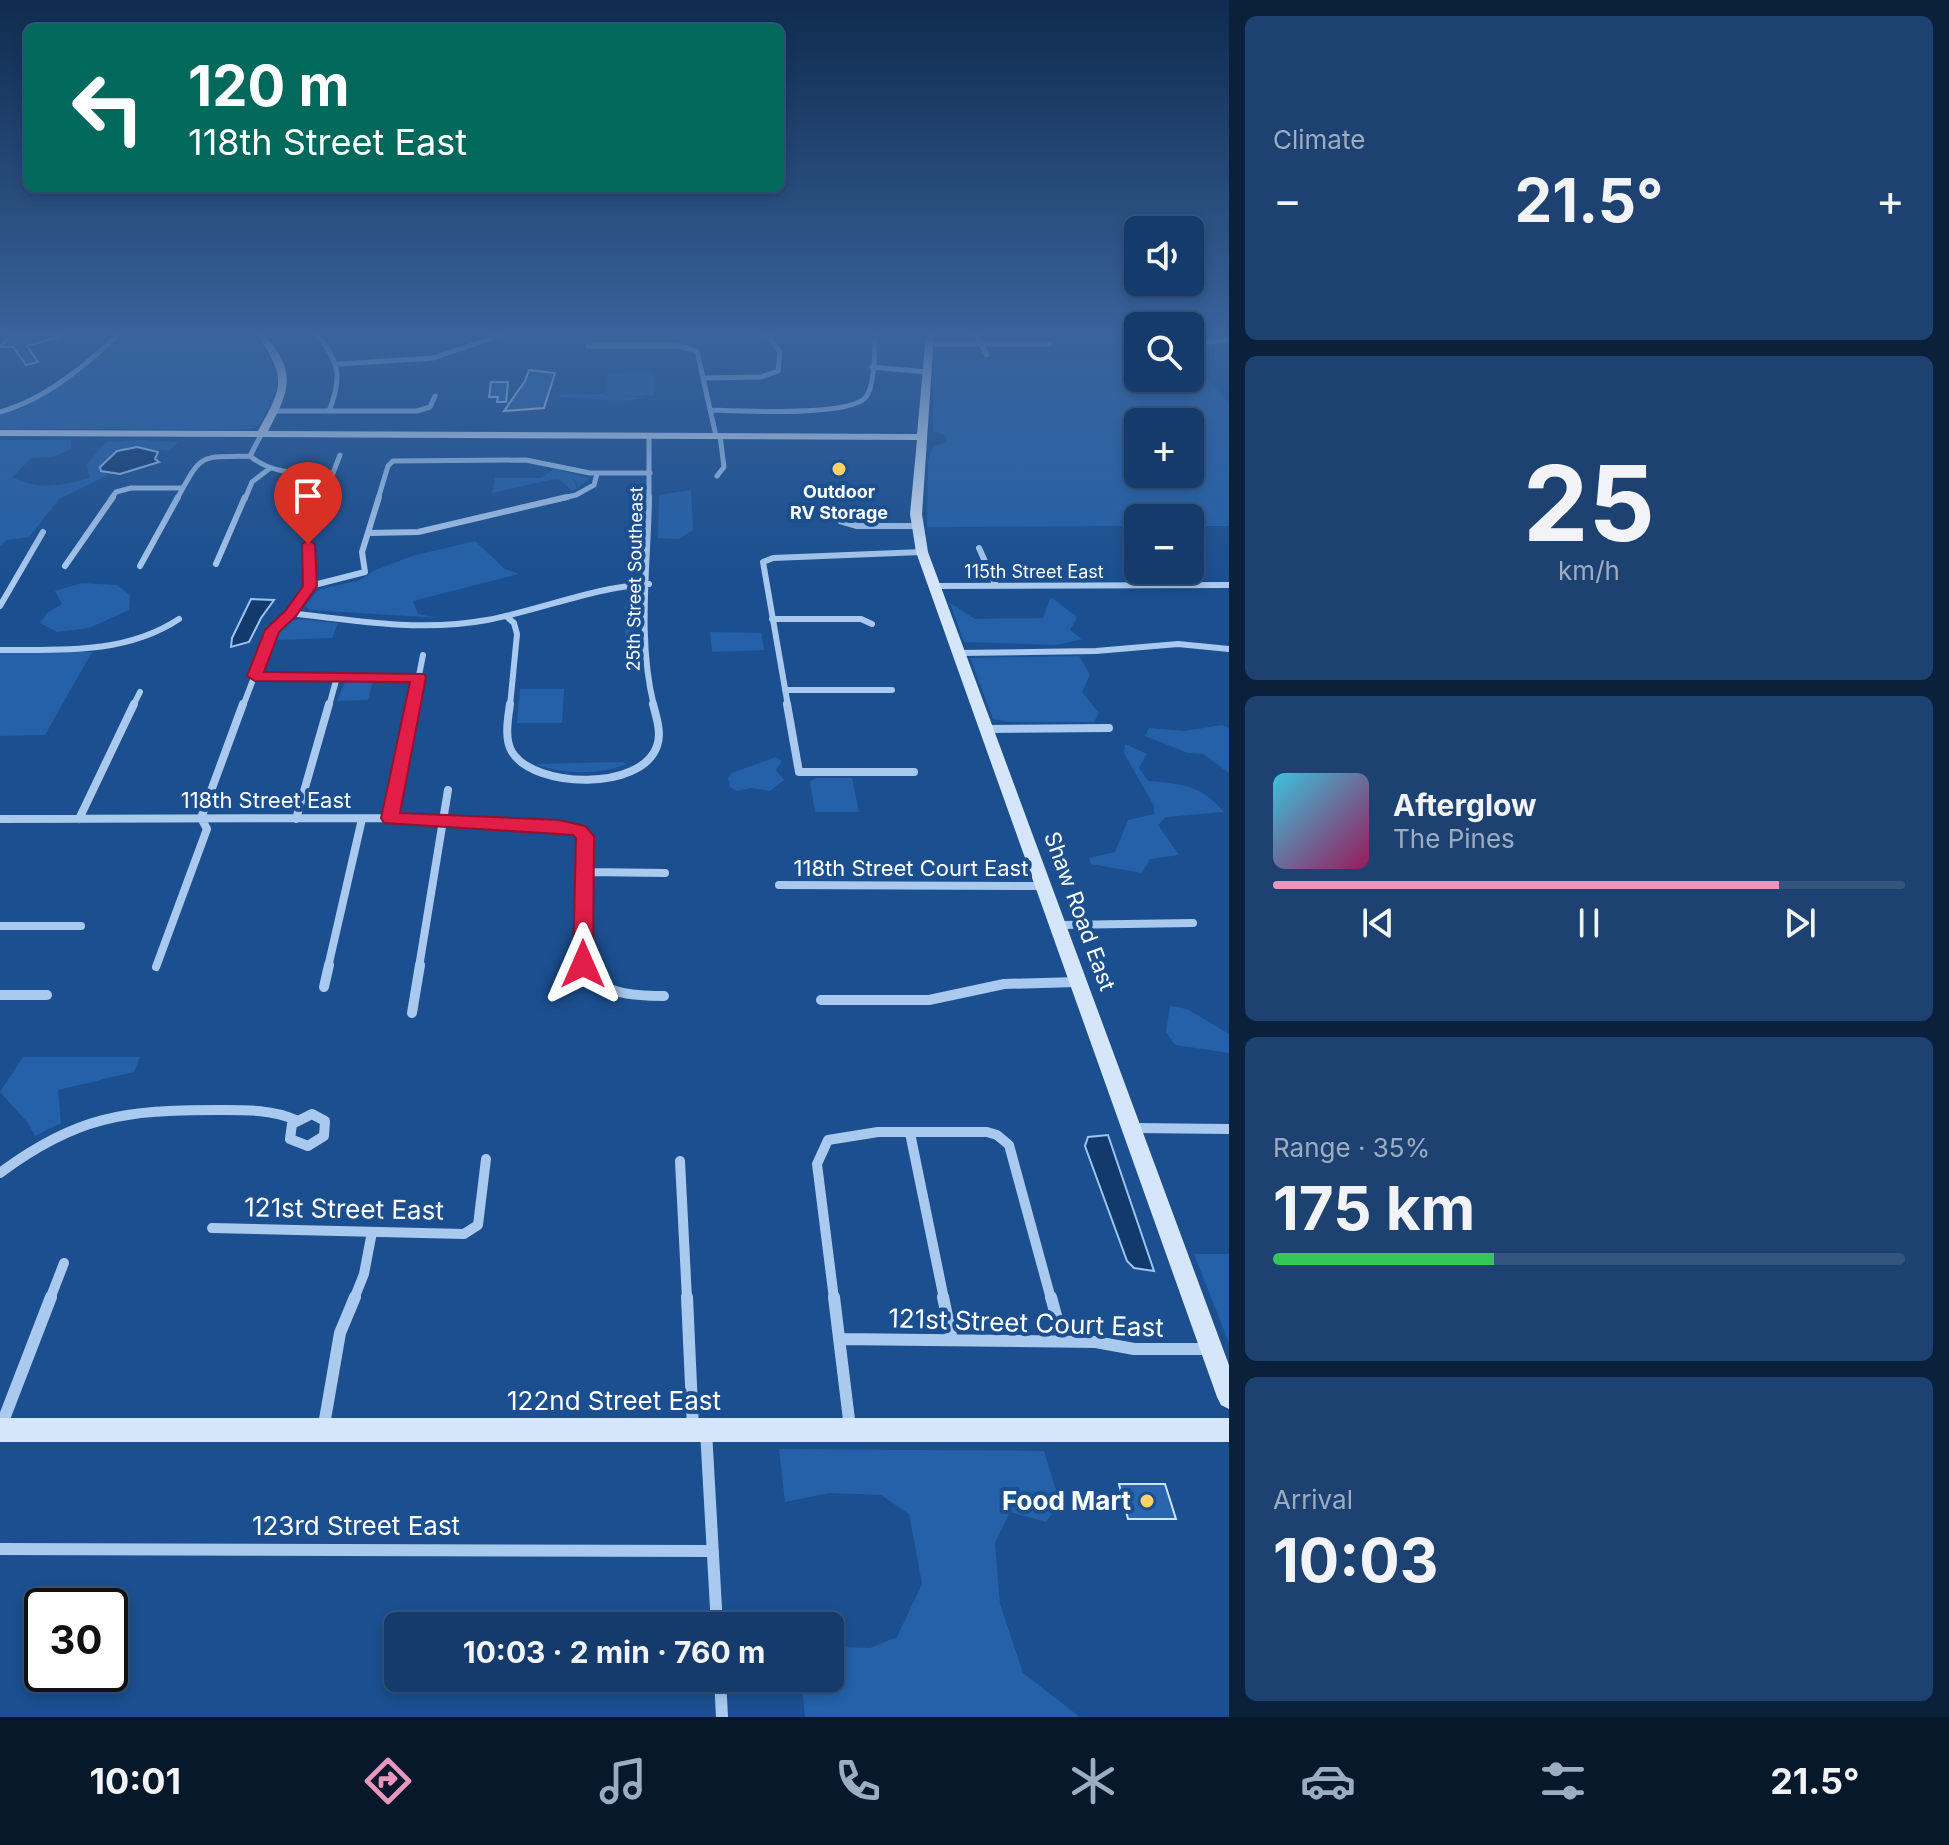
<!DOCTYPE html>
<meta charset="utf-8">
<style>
body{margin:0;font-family:Inter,sans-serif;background:#1d4271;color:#f1f3f6;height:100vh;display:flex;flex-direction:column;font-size:30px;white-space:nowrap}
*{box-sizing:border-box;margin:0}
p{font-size:26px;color:#9dadc1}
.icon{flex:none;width:44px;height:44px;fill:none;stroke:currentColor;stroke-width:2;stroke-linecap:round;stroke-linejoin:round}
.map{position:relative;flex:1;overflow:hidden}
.side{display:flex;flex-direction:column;gap:16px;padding:16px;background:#0b203b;width:720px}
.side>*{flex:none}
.banner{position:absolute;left:24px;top:24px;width:760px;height:168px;border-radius:12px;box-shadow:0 4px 12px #0003,0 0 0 2px #33557e;background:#00695c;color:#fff;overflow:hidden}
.controls{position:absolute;left:1124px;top:216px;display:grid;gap:16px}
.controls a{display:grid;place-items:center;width:80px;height:80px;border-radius:12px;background:#143b6b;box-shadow:0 4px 12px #0003,0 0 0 2px #33557e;font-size:40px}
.speed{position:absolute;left:24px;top:1588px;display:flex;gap:16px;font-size:40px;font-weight:700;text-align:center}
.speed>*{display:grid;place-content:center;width:104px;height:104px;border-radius:50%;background:#143b6b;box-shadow:0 4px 12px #0003,0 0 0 2px #33557e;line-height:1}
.speed .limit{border:4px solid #111;border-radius:12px;background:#fff;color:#111}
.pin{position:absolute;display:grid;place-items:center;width:68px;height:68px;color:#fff;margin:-82px -34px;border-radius:50% 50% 50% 0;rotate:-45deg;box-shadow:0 0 8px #0007}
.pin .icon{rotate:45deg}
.me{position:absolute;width:88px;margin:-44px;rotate:0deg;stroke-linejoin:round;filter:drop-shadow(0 0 6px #0008)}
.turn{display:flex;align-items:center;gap:28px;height:168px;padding:0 32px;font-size:36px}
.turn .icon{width:104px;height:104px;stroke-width:2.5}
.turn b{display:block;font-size:56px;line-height:68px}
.big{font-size:60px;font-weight:700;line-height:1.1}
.side .tile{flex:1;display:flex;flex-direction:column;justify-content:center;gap:12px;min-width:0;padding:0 28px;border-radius:12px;background:#1d4271}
.side .dial{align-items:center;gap:0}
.dial b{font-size:104px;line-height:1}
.song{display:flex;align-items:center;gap:24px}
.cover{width:96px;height:96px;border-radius:12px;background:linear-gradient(135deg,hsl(190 70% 55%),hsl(330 70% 35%))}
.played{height:8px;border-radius:4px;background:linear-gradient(90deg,#e797bd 80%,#33557e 80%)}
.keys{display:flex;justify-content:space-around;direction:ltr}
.heat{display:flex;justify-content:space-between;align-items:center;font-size:44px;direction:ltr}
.charge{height:12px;border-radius:6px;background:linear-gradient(90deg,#34c759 35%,#33557e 0)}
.trip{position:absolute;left:384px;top:1612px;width:460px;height:80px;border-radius:12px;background:#143b6b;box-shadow:0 4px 12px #0003,0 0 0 2px #33557e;font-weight:700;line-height:80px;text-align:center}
.dock{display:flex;height:128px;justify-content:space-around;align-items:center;background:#08182b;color:#9dadc1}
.dock .icon{width:56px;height:56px}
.dock .on{color:#e797bd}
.dock b{font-size:36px;color:#f1f3f6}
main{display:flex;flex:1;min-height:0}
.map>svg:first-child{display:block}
.green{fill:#2461a8;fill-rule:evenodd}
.water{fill:#123a6d;stroke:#9cc4f0;stroke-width:2}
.building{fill:#2a66ad;stroke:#cfe3fa;stroke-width:2}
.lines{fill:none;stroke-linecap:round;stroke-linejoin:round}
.street-far4{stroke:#a9c9ee;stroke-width:5}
.street-far3{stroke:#a9c9ee;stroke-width:6}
.street-far2{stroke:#a9c9ee;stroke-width:8}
.street-far1{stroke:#a9c9ee;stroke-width:10}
.street{stroke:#a9c9ee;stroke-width:12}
.secondary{fill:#d6e6fa;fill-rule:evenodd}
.route{fill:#e11d48;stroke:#92132f;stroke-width:2}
.poi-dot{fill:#ffd166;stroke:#1b4f8f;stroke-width:3}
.labels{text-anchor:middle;stroke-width:8;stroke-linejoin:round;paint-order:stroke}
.far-poi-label{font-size:18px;font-weight:bold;fill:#fff;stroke:#1b4f8f}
.far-street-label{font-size:18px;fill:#fff;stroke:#1b4f8f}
.street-label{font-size:22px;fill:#fff;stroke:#1b4f8f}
.near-street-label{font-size:26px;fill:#fff;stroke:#1b4f8f}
.near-poi-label{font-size:26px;font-weight:bold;fill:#fff;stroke:#1b4f8f;text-anchor:end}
</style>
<main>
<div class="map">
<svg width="1229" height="1717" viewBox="0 0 1229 1717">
<rect width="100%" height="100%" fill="#1b4f8f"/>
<path class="green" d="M121,335H255C276,366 285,374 267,410C263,419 261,426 252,429H0V414C16,411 29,409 40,396L104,352Z
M934,359H1138V378H1190V360L1229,403V526H1190V518H1138V526L927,527L928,461L933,446L946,443L947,436L933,431ZM1138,422H1190V474H1138Z
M649,372L655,374V395L621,397H644C626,405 583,397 560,397V394H604L612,398L607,394V373Z
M0,440H71V449L54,457L32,458L12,477C38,490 62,486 90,478L86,465L106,442L141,440L178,442L169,451L137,447L117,451L113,458L106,461L101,471L108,475L59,499L29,537L7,540L0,546Z
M554,469L589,478L578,488L577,483L573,478L577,489L572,491L558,478L492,493L495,478H541Z
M691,490L693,530L679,539L658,538L659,495Z
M475,541L505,569L519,574L413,601L418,614L439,618L310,610L305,606L318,590L360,580L373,571L412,556Z
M81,583L117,585L130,595L129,610L89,628L57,632L40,623L47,613L62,604L55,591Z
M1051,597L1077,617L1070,630L1082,639L1057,645L964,642L950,603L975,619L1043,618Z
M640,604L639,654L626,655L625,623L633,619L624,607Z
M298,619L338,623L332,638L275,640L286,623Z
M710,632L761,633L764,650L712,652Z
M0,652H92L45,735L0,736Z
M1079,656L1090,675L1082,692L1099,713L1094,722H1008L993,719L970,658Z
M373,681L368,700L337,701L345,682Z
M520,689H564L562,723H517Z
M1222,725L1229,728V773L1203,754L1188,753L1145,736L1149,728L1184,731Z
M1125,744L1147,754L1139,768L1148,781C1182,784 1200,784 1224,812L1166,817L1158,825L1179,855L1150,859L1142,873L1091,864L1089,858L1115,852L1128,820L1154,814V806L1124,753Z
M776,757L782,761L776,770L784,780L770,791L751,788L737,791L730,787L728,778L732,773Z
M623,762L627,764C600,775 562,775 535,764Z
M816,778H852L859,812H815L810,782Z
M1170,1006L1187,1009L1229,1034V1053L1175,1045L1166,1032Z
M23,1057H140L134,1072L58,1090L61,1123L35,1136L28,1123L0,1092Z
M1194,1254H1229V1343Z
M779,1449L1044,1451L1060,1503L1046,1522L1010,1512L995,1543L1000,1604L1023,1673L1080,1717H805L801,1678H830V1647L870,1648L897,1637L922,1584L909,1514L881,1495L829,1493L785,1502Z"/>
<path class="water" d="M137,447L158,452L155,459L159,462L120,474L101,471L100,467L117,451Z
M251,599L274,600L261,618L249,642L231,647L232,638Z
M1108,1135L1154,1271L1134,1268L1127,1261L1085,1146L1088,1137Z"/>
<path class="building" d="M11,335H59V337L27,346L38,362L26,365L13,347H0Z
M529,370L555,373L544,408L504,411L525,381Z
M491,382H508L506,402H497L498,397H489Z
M1119,1484H1165L1176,1519H1128Z"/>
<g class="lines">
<path class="street-far4" d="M317,335C340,361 342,379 329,411
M976,335L987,355
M1122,335L1138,339
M929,344H1049
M1190,344L1229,340
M588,346H678L697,351L716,436
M339,364L433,358L502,335
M872,367L927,372
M705,378L761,377L778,371L780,352L768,335
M711,410C739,411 850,417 866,397C875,386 875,349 875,335
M274,411H417L430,407L435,396
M0,412C44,400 85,366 118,335
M262,433L250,456C274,476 303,473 333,473
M649,436V499
M717,476L724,467L720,436
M111,499L116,492L131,488H182
M177,499C202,453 198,457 250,456
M245,499L252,482L269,469
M323,499L340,455
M378,499L388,466L393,461L526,460L590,473H650
M559,499L576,495L594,485L597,474"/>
<path class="street-far3" d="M649,497C648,565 637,639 654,706
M840,521L857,526H917
M368,533L418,532L567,497
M979,548L996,586
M216,564L245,497
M65,566L113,497
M140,566L178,497
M310,586L365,572L362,552L379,497
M936,586L1229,585
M0,606L43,532
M291,613C356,621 422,632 487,620C542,610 593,587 649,584
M506,616L514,623L517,634L510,706
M772,619H861L872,624
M0,650C62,650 126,654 179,619
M958,653L1096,651L1178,644L1229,649
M255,676L418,677
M785,690H892
M133,706L140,692
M243,706L272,630L291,613L310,586L308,539L324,497
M329,706L337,677
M413,706L423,655
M788,706L763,562L773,558L922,552"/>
<path class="street-far2" d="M510,704C508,718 504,739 512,752C535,789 642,791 657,746C662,733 656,716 653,704
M787,704L799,772H914
M987,729L1109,728
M390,818L413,704
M0,819L390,818L573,828L585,836V967
M79,819L134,704
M296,819L329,704
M586,872L665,873
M779,885L1043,886
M1059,925L1193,923
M0,926H81
M156,967L207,829L201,818L243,704
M328,967L362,819
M419,967L448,790"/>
<path class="street-far1" d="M585,965C597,995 636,996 664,996
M324,987L329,965
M0,995H47
M821,1000H929L1004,984L1078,982
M412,1013L420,965
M312,1114L325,1121L324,1136L308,1146L290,1139L292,1124Z
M1133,1128L1229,1129
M910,1133L944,1299
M680,1161L687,1299
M0,1173C76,1116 125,1110 218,1110C244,1110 271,1109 296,1120
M212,1228L464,1234L478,1225L486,1159
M50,1299L64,1263
M354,1299L364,1274L372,1232
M834,1299L817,1164L828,1140L878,1132H987L997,1135L1009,1145L1051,1299"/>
<path class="street" d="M687,1297L693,1429
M834,1297L850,1428
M943,1297L952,1340
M1051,1297L1063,1341
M839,1339L1096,1342L1134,1349H1210
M324,1425L340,1333L355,1297
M0,1429L51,1297
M706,1431L717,1626
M0,1549L713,1551
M720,1678L722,1717"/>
<path class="secondary" d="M257,335H265C297,373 290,390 268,431L917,434L926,335H934L922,514L928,552L1229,1365V1409L1221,1405L1217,1397L916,552L910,514L917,440L0,436V430L258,431C283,386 287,378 257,335Z
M0,1418H1229V1442H0Z"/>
</g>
<linearGradient id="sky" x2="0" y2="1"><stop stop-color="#0f2b4f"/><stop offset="0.58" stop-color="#39639b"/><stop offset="1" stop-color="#39639b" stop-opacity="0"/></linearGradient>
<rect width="1229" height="575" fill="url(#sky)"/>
<path class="route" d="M308,540L315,544L317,586L296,616L279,632L264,672L424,674L426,677L400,813L559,820L585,826L594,836L593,964L590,969H576L573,964L576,838L573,835L384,823L381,818L410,682L255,681L247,676L265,630L286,610L303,586L302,544Z"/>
<g class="poi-dot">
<circle cx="839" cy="469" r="8"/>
<circle cx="1147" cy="1501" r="8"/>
</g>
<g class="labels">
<g class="far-poi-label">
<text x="839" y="498">Outdoor<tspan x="839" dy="21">RV Storage</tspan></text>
</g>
<g class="far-street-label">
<text x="1034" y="578">115th Street East</text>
<text transform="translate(635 579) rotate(-89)" y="6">25th Street Southeast</text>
</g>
<g class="street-label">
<text x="266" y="808">118th Street East</text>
<text x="911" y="876">118th Street Court East</text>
<text transform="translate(1080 911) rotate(70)" y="8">Shaw Road East</text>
</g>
<g class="near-street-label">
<text transform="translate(344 1209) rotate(1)" y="9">121st Street East</text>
<text transform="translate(1026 1323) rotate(2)" y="9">121st Street Court East</text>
<text x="614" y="1410">122nd Street East</text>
<text x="356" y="1535">123rd Street East</text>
</g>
<g class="near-poi-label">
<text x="1131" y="1510">Food Mart</text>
</g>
</g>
</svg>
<div class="controls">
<a><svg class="icon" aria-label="sound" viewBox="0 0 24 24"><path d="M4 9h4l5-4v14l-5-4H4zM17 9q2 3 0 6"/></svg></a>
<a><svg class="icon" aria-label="search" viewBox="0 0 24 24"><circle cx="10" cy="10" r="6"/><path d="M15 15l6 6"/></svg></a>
<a>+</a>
<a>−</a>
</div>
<div class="speed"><div class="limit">30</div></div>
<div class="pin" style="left:308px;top:544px;background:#d93025"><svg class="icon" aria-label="arrive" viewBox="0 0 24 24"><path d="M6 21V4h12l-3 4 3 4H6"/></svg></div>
<svg class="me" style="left:583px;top:964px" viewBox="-20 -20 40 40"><path d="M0-17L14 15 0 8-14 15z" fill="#e11d48" stroke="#fff" stroke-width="4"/></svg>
<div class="trip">10:03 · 2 min · 760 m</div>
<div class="banner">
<div class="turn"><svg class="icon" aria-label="left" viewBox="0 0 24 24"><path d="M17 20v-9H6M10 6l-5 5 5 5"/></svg><div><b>120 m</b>118th Street East</div></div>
</div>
</div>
<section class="side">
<div class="tile"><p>Climate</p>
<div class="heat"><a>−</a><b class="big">21.5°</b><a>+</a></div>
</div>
<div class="tile dial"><b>25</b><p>km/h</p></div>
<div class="tile">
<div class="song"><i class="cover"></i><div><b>Afterglow</b><p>The Pines</p></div></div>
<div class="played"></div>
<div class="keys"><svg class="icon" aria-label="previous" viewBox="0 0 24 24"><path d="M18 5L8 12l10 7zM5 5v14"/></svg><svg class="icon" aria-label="pause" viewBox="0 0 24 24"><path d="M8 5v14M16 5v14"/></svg><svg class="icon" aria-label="next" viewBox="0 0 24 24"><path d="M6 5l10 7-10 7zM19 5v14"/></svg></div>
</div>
<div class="tile"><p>Range · 35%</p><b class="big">175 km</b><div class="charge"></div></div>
<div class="tile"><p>Arrival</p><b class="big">10:03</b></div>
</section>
</main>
<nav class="dock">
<b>10:01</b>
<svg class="icon on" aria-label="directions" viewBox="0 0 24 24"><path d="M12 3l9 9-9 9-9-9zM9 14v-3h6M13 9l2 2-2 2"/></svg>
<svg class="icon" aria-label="music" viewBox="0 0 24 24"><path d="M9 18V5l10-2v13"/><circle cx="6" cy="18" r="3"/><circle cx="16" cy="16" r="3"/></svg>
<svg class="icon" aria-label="phone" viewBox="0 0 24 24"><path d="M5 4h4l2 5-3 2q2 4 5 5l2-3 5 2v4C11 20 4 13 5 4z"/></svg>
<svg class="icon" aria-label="climate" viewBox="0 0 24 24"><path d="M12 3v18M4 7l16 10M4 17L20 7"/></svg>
<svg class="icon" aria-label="car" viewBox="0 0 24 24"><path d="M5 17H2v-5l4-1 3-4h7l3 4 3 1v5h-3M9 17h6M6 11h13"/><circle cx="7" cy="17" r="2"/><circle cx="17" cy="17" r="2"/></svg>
<svg class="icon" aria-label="filters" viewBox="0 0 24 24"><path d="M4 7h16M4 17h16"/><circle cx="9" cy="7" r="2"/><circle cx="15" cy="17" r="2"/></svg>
<b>21.5°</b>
</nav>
